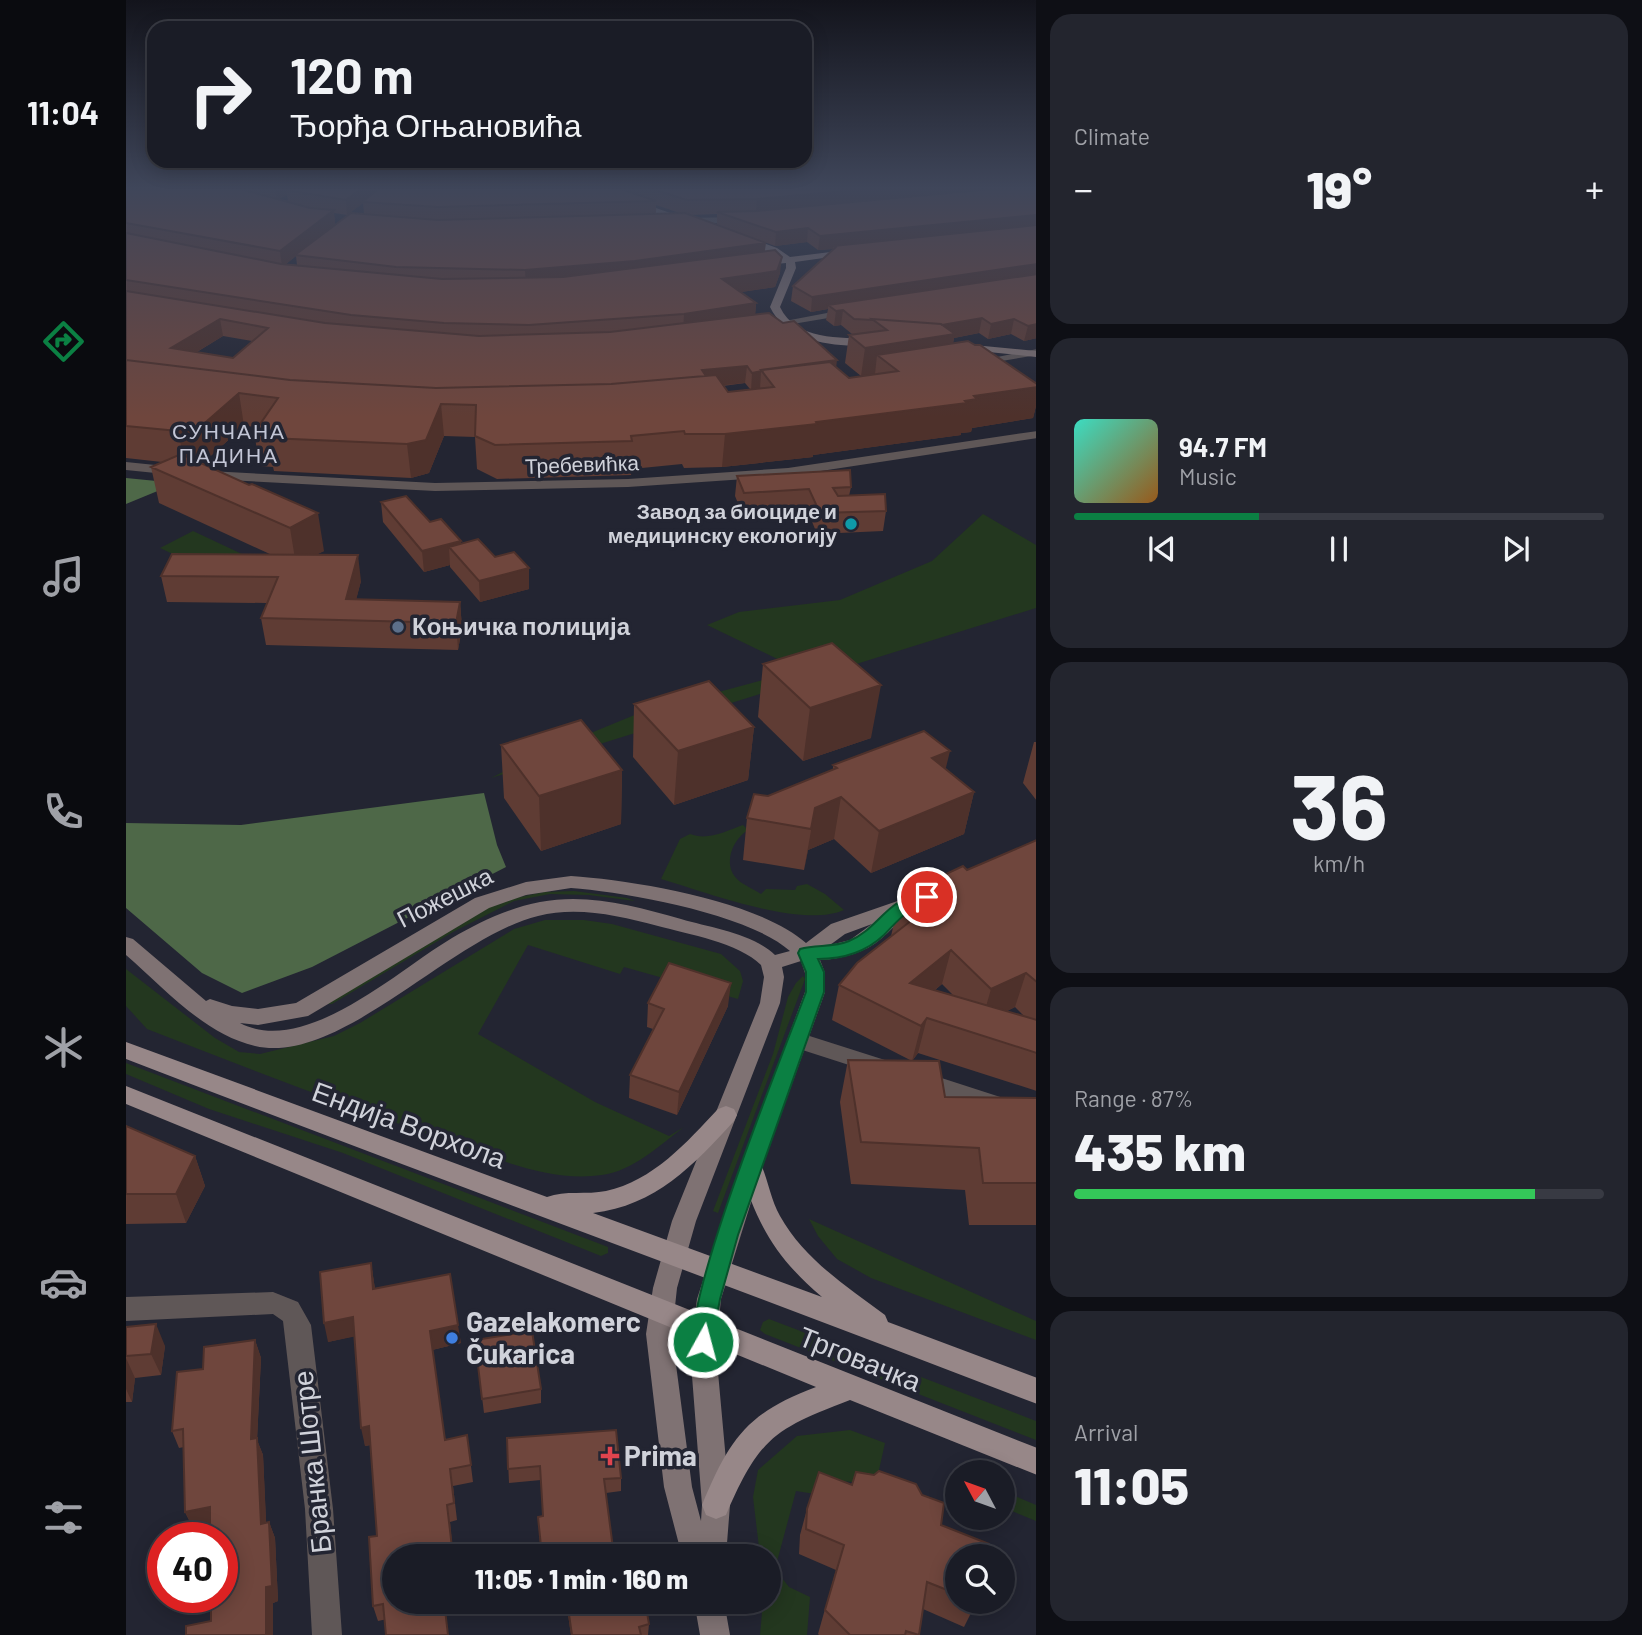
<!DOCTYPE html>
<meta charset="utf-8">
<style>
body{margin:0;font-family:Barlow,sans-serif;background:#23252e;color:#f1f3f6;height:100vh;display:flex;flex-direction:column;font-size:26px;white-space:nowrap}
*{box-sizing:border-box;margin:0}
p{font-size:23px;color:#9fa1a7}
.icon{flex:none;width:38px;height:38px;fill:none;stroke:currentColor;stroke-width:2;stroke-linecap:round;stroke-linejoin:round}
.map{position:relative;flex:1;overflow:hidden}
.details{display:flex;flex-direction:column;gap:14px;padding:14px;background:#0e0f15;width:606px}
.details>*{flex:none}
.banner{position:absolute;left:21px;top:21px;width:665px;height:147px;border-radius:21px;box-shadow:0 4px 18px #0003,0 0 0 2px #383a43;background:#1a1c26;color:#f1f3f6;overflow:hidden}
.needle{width:46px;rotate:311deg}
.fabs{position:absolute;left:819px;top:1460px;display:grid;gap:14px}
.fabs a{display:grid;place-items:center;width:70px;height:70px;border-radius:50%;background:#1a1c26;box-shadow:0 4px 18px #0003,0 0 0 2px #383a43;font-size:35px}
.speed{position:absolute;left:21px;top:1522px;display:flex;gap:14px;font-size:35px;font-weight:700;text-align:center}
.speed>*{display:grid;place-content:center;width:91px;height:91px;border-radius:50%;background:#1a1c26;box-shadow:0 4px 18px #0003,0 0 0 2px #383a43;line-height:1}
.speed .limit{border:10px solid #d22;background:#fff;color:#111}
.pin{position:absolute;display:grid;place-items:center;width:60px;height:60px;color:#fff;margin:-30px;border:4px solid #fff;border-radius:50%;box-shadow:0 2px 7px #0007}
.me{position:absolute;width:77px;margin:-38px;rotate:7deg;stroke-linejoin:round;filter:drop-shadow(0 0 5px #0008)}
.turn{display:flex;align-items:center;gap:24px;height:147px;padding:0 28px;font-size:32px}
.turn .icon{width:91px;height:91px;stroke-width:2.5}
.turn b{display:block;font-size:49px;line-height:60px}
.big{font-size:52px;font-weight:800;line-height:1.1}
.details .card{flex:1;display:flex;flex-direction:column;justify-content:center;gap:10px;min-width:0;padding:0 24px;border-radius:21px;background:#23252e}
.details .dial{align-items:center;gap:0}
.dial b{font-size:91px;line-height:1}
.song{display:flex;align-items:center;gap:21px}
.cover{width:84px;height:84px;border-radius:10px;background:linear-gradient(135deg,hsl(170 70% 55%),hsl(30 70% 35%))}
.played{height:7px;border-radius:4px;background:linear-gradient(90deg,#0b8043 35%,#383a43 35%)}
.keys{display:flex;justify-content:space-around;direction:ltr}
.heat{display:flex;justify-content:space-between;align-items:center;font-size:38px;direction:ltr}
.charge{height:10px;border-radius:5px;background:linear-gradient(90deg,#34c759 87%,#383a43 0)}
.trip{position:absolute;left:256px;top:1544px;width:399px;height:70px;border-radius:35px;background:#1a1c26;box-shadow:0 4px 18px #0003,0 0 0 2px #383a43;font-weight:800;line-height:70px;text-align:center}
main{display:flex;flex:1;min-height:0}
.tabs{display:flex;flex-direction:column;width:126px;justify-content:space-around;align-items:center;background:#0a0b0f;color:#9fa1a7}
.tabs .icon{width:49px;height:49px}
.tabs .active{color:#0b8043}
.tabs b{font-size:32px;color:#f1f3f6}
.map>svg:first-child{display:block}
.green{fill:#23371f}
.forest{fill:#4e6848}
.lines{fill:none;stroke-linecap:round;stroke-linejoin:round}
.street{fill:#5f5757;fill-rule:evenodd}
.secondary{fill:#7f7273;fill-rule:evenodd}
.primary{fill:#978788;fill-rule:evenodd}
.wall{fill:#5f3c34;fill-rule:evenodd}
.shaded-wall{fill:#4e312b}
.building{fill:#6f463d;stroke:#4e312b;stroke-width:2;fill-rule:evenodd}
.route{fill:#0b8043;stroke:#07532c;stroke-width:2}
.culture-dot{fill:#0f9aa8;stroke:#232532;stroke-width:2.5}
.service-dot{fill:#5c6f8a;stroke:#232532;stroke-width:2.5}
.shop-dot{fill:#3f7fe0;stroke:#232532;stroke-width:2.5}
.health-dot{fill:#e0444e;stroke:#232532;stroke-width:2.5}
.labels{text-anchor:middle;stroke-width:7;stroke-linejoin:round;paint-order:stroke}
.far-neighbourhood-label{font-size:21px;letter-spacing:2px;fill:#c3c6d6;stroke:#232532}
.far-street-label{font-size:21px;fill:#d0d2da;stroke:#232532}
.far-poi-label{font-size:21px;font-weight:bold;fill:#d0d2da;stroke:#232532;text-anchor:end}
.poi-label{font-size:24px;font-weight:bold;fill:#d0d2da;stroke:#232532;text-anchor:start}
.street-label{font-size:24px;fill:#d0d2da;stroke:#232532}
.near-street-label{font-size:28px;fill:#d0d2da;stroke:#232532}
.near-poi-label{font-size:28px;font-weight:bold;fill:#d0d2da;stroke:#232532;text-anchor:start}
</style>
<main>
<nav class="tabs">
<b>11:04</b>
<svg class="icon active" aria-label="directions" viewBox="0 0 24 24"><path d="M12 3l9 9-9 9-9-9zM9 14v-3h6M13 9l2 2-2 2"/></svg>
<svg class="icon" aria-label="music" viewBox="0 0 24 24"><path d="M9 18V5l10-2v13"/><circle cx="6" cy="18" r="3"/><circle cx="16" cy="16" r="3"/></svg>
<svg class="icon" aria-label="phone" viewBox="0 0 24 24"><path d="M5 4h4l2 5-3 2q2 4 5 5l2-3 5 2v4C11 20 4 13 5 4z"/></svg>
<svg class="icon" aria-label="climate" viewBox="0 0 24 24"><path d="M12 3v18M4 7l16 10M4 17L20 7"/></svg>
<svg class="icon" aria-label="car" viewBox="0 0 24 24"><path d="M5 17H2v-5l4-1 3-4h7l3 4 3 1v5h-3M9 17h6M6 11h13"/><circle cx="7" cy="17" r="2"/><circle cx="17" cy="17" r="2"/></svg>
<svg class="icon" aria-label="filters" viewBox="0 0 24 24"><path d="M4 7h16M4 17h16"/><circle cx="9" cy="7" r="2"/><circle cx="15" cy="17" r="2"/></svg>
</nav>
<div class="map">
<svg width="911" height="1635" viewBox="0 0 911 1635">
<rect width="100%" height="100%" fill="#232532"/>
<path class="green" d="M857,514L910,545V608L365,778L404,758L511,714L674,670L581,625L613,612L714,600L806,561Z
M67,531L116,554L83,571L34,548Z
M617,825L622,830C607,839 596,864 611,879C617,885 628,889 635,894L640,889L669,890L671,886L681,884L699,894L718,910C675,929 580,892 535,879L554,839L564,834C582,841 600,831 617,825Z
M448,891L501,898L509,901L463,895L424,894L388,901L327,932L206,1004H201L355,910L384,899L418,892Z
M419,920H458L486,924L595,954L614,971L617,981L612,999L498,967L494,974L402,945L352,1034L469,1102L543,1136L558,1127C534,1145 507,1171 476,1175C420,1183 363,1155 311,1137C213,1104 118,1067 21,1029L0,1006V969L89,1038L113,1052L134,1054L208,1036L234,1023L388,929Z
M677,976L679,979L592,1213L587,1211L647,1054L662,997L670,983Z
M0,1063L482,1247V1253L475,1256L217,1153L83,1109L0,1074Z
M683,1219L910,1321V1340L745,1278L711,1259L692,1236Z
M643,1319L910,1421V1440L639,1334L634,1330L637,1322Z
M724,1430L759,1443L749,1488C724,1481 709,1475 689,1494L670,1491L649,1569L663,1587L684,1597L681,1635H634L637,1601H642V1556H634L627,1497L632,1470L671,1436Z
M884,1494L910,1505V1521L881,1509Z"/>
<path class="forest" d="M0,478L51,483L0,504Z
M358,793L371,845L380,867L186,967L116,993L76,973L0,908V823L115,825Z"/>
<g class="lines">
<path class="street" d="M615,217L618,222L559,224L555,221L559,218Z
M722,309L727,312L726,314L643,328L638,325Z
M911,349V355L852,365L847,362Z
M911,431V438L662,476L502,487L309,491L83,479L77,475L83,471L309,483L502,479L662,468Z
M0,462L49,467L55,471L49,475L0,470Z
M671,1032L762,1061L765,1067L762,1073L754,1075L664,1046L661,1040L664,1034Z
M797,1072L911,1109V1127L789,1087L786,1081L789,1075Z
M147,1292L172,1302L185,1325L207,1509L216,1635H186L179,1509L157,1321L147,1314L0,1321V1297Z"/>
<path class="secondary" d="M841,188L911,193V198L845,190Z
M507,202H513L567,221L560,223L507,206Z
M616,235L651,248L664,257L729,249V253L726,254L669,262L670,268L654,307C670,341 714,337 746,339L750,340V344C714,349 661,343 644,307L660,268V263L629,266V262L654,258L613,240V236Z
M837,344L911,351V357L833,349L832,347Z
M445,876C507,880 633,901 680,943L705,924L786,896H800L802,901L800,906C780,912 771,925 756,938C739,953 716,959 694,960L699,973V992L636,1167L595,1299L590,1350L604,1505L600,1556H556L538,1487L520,1334L527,1288L546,1221L634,1003L638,977L635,965C613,943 562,934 532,926C493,916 452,906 412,916C325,937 214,1066 129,1046C78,1034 38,988 0,955V937L7,939L80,1001L84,999L106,1006L132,1009L170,1003L349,898L400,882ZM445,888C499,892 623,914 664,951L649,955C626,933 585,928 555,919C509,906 462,893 414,902C383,908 353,922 326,938C272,970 179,1057 114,1023L132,1025L182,1016L363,908L400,895ZM746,924L724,940L704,945L719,934ZM675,961L679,973V992L614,1167L571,1299L564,1350L576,1505L575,1521L566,1487L546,1334L551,1288L570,1221L654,1003L658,977L656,967Z
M568,1601H598L604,1635H574Z"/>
<path class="primary" d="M0,1042L421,1197C439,1190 461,1195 480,1191C527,1181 561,1142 592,1109L600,1106L608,1109L611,1115L608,1121C568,1165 529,1206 467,1213L696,1297C651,1259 630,1224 614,1167L617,1160L625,1157L633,1160C642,1178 644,1198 654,1216C678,1259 720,1286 759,1315L762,1322L911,1378V1404C608,1287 303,1176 0,1059Z
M0,1086L911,1448V1475L724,1400C648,1429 633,1438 600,1515L590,1519L580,1515L576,1505C604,1438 621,1413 690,1387L0,1104Z"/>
</g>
<path class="wall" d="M0,188H492L495,189V188H853V190L911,188V338L898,341L885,334L862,339L853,333L828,338L827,343L911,384V402L907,418L846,428L845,432L835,433V435L687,455V457L596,467L558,468L556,464L506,469L505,475L371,479L351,469L349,437L318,436L303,473L285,478L148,471L147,467L134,466L128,433L132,427L118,426L79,461L73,462L198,551L189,555L235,581L230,599L334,602L336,628L332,650L140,645L135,618L141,603L41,602L35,576L146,555L33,503L25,467L36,462L0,458ZM161,195L162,201L152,199ZM237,203L238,214L209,225L208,213L221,215ZM530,205L542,209L553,213L530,214ZM591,214V225L565,215ZM619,235L649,246L681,242L692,250L707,249L706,250L667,286L665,301L685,312L702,309L700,320L708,326L715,325L726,334H729L723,335L719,363L735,376L723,378L710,367L629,314L630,303L615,292L649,287L654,273L639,252ZM170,256L171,265L160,264ZM97,336L126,341L107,358L71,352ZM619,383L624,389L602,392L597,386Z
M611,476L725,487L723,496L760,511L757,531L691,534L681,509L616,513L609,496Z
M255,502L304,522L335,541V544L369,557L403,568V589L354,602L324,567V565L298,572L257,522Z
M637,664L745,738L677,761L632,717Z
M508,704L628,727L622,780L548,805L507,757Z
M908,742H911V801L897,783Z
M375,745L496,770L495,824L415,851L378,798Z
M707,765L820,769L848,792L838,834L745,873L708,839L682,850L678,870L617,860L621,818L642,796L707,770Z
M911,840V1091L792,1053L786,1061L706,1020L713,985L765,936L773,902L801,890L803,882L841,870ZM816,984L827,995L809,990ZM889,1007L899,1017L881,1011Z
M522,1003L602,1006L551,1115L503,1098L504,1075L527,1029L521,1027Z
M722,1060L819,1097L911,1098V1225H843L839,1190L725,1184L714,1102Z
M0,1126L69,1156L79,1186L60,1223L0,1224Z
M245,1263L249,1289L335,1343L306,1350L319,1440L341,1435L347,1482L327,1486L331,1520L324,1522L327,1556H268V1601H332L333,1604L252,1621L247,1606L251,1536L245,1445L239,1446L228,1336L202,1342Z
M0,1327L39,1346L35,1375L9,1378L6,1402H0Z
M129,1340L135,1358L131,1440L137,1455L140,1523L143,1522L149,1538L152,1601L147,1603V1635H60L85,1621L84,1525L67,1528L59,1512L58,1447L53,1448L46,1431L77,1369Z
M349,1340L415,1389V1403L358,1413Z
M381,1438L495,1478V1491L480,1493L488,1556H415L412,1517L417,1516L415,1480L383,1483Z
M681,1509L815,1525L831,1556V1601H851L838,1627L797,1609L793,1635H693L692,1634L710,1570L673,1554L674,1535Z
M440,1601H519L523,1624L522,1635H445Z"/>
<path class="shaded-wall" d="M149,188H182L160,190L161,195L152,199L151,202Z
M236,188H257L236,202L237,203L221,215L220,200Z
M752,188H853L852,193L630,213L631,199Z
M208,210L209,225L169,255L170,256L156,267L154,251Z
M911,215V228L710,247L707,246V249L692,250L694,236Z
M682,228L681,242L649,246L650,232Z
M640,243L638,257L400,285L399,270Z
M656,257L654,273L649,287L595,295L596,279Z
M911,264V277L702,305V309L685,312L686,297Z
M630,303L629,320L557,331L558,314Z
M717,310L715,325L708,326L710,311Z
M856,318L853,333L828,338L824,362L751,355L749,374L735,376L739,348L814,325Z
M94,319L97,336L49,365L45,348Z
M888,319L885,334L862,339L865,324Z
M911,324V338L898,341L902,326Z
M711,360L709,378L636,371Z
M621,366L619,383L580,387L576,370Z
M635,371L634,389L625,391L626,373Z
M911,387V402L907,418L846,428L845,432L835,433V435L687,455V457L596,467L599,434L690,422L839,401L848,396Z
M113,393L118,426L79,461L59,465L52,431Z
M315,404L318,436L303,473L285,478L281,444Z
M192,513L198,551L170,565L164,528Z
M335,541L336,562L323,547L324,565L298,572L296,551Z
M232,555L235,581L225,620L220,599Z
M403,568V589L354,602L353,581Z
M334,602L336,628L332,650L330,623Z
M755,685L745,738L677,761L684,708Z
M628,727L622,780L548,805L552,751Z
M824,751L814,792L806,758Z
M496,770L495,824L415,851L413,796Z
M848,792L838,834L745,873L753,831Z
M715,797L708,839L682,850L678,870L689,808Z
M825,950L816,984L776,1017L784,983Z
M900,973L889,1007L855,1024L865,989Z
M605,983L602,1006L551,1115L553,1092Z
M801,1018L792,1053L786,1061L795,1026Z
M69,1156L79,1186L60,1223L50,1194Z
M245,1263L248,1282L251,1308L247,1289Z
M227,1317L231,1336L202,1342L198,1323Z
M30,1324L39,1346L35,1375L25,1354Z
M332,1325L335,1343L306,1350L304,1331Z
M129,1340L135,1358L131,1440L137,1455L141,1540L135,1524L125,1439Z
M0,1358L9,1378L6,1402L0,1389Z
M243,1426L247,1444L239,1446L235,1428Z
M84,1507L91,1523L67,1528L59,1512Z
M143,1522L149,1538L152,1601L147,1603V1635H140V1587Z"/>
<path class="building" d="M0,188H111L184,208L208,210L154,251L0,223Z
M166,188H236L220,200L160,190Z
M254,188H492L530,201L312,207L236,202Z
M523,188H752L631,199L561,200Z
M876,188H911V215L694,236L682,228L650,232L591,212L631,211Z
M225,213L312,220L559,213L640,243L509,261L399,270L270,267L169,255Z
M911,225V264L686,297L667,286L710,247L707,246Z
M0,233L155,264L316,279L437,277L649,250L656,257L651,271L596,279L630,303L558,314L403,325L318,323L225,315L0,280Z
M911,274V324L902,326L888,319L865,324L856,318L816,325L815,324L746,319V320L728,319L717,310L710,311L702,305Z
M0,291L199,323L353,336L484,332L643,313L657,323L668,321L711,360L635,370L636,371L626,373L621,366L576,370L580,376L485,384L310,388L164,380L0,360ZM94,319L142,328L107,358L45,348Z
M746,319L815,324L829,334L739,348L723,335L761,330Z
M842,341L849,345H854L911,384V387L848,396L851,399L839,401L841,403L690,422L691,424L599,434H559L558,431L505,436L506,441L369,445L349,436L350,405L315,404L300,440L281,444L143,438L145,434L128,433L152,398L113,393L73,428L52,431L0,426V360L164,380L310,388L485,384L590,375L602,392L648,387L635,370L704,362L723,378L772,371L751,355Z
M55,454L123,485L126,484L192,513L164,528L25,467Z
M724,470L725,487L707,488L712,496L759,494L760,511L694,513L683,489L618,493L611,476Z
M280,496L304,522L315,519L335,541L296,551L255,502Z
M352,539L369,557L388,552L403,568L353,581L323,547Z
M46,554L232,555L220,599L334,602L330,623L135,618L152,577L35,576Z
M706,643L755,685L684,708L637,664Z
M583,681L628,727L552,751L508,704Z
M455,720L496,770L413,796L375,745Z
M798,731L824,751L806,758L848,792L753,831L715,797L689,808L685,829L621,818L628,794L642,796L711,768L707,765Z
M911,840V982L900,973L865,989L825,950L784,983L911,1020V1053L801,1018L795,1026L713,985L731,963L786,920L782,916L786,915L773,902L809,887L803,882L837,866L841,870Z
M543,963L605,983L553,1092L504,1075L538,1009L522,1003Z
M722,1060L813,1061L819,1097L911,1098V1183H857L853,1148L735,1142Z
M0,1126L69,1156L50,1194H0Z
M245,1263L247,1289L324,1274L332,1325L304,1331L319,1440L341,1435L345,1465L324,1469L328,1503L321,1505L327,1556H268V1601H318L322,1635H260L257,1604L247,1606L243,1537L251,1536L243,1426L235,1428L227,1317L198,1323L194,1272Z
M30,1324L25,1354L0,1356V1327Z
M406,1331L415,1389L356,1399L349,1340Z
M129,1340L125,1439L131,1438L135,1524L143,1522L146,1586L140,1587V1635H60V1626L85,1621V1598H96V1538H84V1507L59,1512L57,1429L46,1431L51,1372L77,1369L78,1347Z
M490,1430L495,1478L478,1479L488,1556H416L412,1517L417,1516L414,1466L382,1469L381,1438Z
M753,1471L790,1484L796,1495L818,1503L815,1525L863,1544L862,1556H831V1594L801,1582L793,1635L780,1631L779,1635H724L699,1610L718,1545L680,1529L681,1509L693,1472L726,1485L730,1472L748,1475Z
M441,1601H519L523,1624L513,1627L515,1635H446Z"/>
<linearGradient id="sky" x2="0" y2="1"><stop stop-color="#13141c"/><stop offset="0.45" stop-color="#3f465a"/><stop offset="1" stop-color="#3f465a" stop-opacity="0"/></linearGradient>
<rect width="911" height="417" fill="url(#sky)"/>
<path class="route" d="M801,891L807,893L810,897C803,906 791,907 781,913C773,918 765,928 758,935C740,952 716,959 692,959L698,972V992L612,1235L594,1299L585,1350L577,1353L569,1350C552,1311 660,1046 680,992V972L672,953L674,949C690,944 707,948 723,941C741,934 752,918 766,907C775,899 790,895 801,891Z"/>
<circle class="culture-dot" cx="725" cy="524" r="7"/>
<circle class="service-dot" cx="272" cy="627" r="7"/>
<circle class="shop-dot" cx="326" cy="1338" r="7"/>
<path class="health-dot" d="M480.5 1445.5h7v7h7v7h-7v7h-7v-7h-7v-7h7z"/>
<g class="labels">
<g class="far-neighbourhood-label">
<text x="103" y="439">СУНЧАНА<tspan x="103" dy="24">ПАДИНА</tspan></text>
</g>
<g class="far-street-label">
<text transform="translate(456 465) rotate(-2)" y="7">Требевићка</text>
</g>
<g class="far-poi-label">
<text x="711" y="519">Завод за биоциде и<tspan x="711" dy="24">медицинску екологију</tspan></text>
</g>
<g class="poi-label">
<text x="286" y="635">Коњичка полиција</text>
</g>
<g class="street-label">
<text transform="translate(319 898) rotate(-27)" y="8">Пожешка</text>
</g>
<g class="near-street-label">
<text transform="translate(283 1125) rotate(20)" y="10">Ендија Ворхола</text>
<text transform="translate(734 1359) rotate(22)" y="10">Трговачка</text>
<text transform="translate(186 1462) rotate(-96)" y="10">Бранка Шотре</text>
</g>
<g class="near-poi-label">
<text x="340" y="1332">Gazelakomerc<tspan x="340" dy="32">Čukarica</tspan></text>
<text x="498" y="1466">Prima</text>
</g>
</g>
</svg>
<div class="fabs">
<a><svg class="needle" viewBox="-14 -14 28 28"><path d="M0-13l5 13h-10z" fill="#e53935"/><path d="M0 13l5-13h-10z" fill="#9fa1a7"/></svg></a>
<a><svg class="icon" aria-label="search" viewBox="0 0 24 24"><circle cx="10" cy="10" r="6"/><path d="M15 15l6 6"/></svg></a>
</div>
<div class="speed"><div class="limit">40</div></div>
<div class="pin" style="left:801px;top:897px;background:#d93025"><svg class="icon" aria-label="arrive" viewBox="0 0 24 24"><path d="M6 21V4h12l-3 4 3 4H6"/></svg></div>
<svg class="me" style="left:577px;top:1342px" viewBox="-20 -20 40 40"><circle r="17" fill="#0b8043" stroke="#fff" stroke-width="3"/><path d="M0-11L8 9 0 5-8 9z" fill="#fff"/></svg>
<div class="trip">11:05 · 1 min · 160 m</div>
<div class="banner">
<div class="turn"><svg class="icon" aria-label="right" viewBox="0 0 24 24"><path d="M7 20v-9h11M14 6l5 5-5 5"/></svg><div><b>120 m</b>Ђорђа Огњановића</div></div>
</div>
</div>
<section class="details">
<div class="card"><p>Climate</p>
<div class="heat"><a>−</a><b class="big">19°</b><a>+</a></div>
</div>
<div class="card">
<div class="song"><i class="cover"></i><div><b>94.7 FM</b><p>Music</p></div></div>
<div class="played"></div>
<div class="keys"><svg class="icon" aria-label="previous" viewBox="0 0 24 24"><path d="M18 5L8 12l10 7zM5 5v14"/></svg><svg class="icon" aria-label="pause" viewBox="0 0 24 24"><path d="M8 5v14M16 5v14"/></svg><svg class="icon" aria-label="next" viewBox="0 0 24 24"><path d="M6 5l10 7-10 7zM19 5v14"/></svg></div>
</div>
<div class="card dial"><b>36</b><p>km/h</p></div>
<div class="card"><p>Range · 87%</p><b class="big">435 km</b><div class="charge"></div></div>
<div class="card"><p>Arrival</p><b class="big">11:05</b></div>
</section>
</main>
